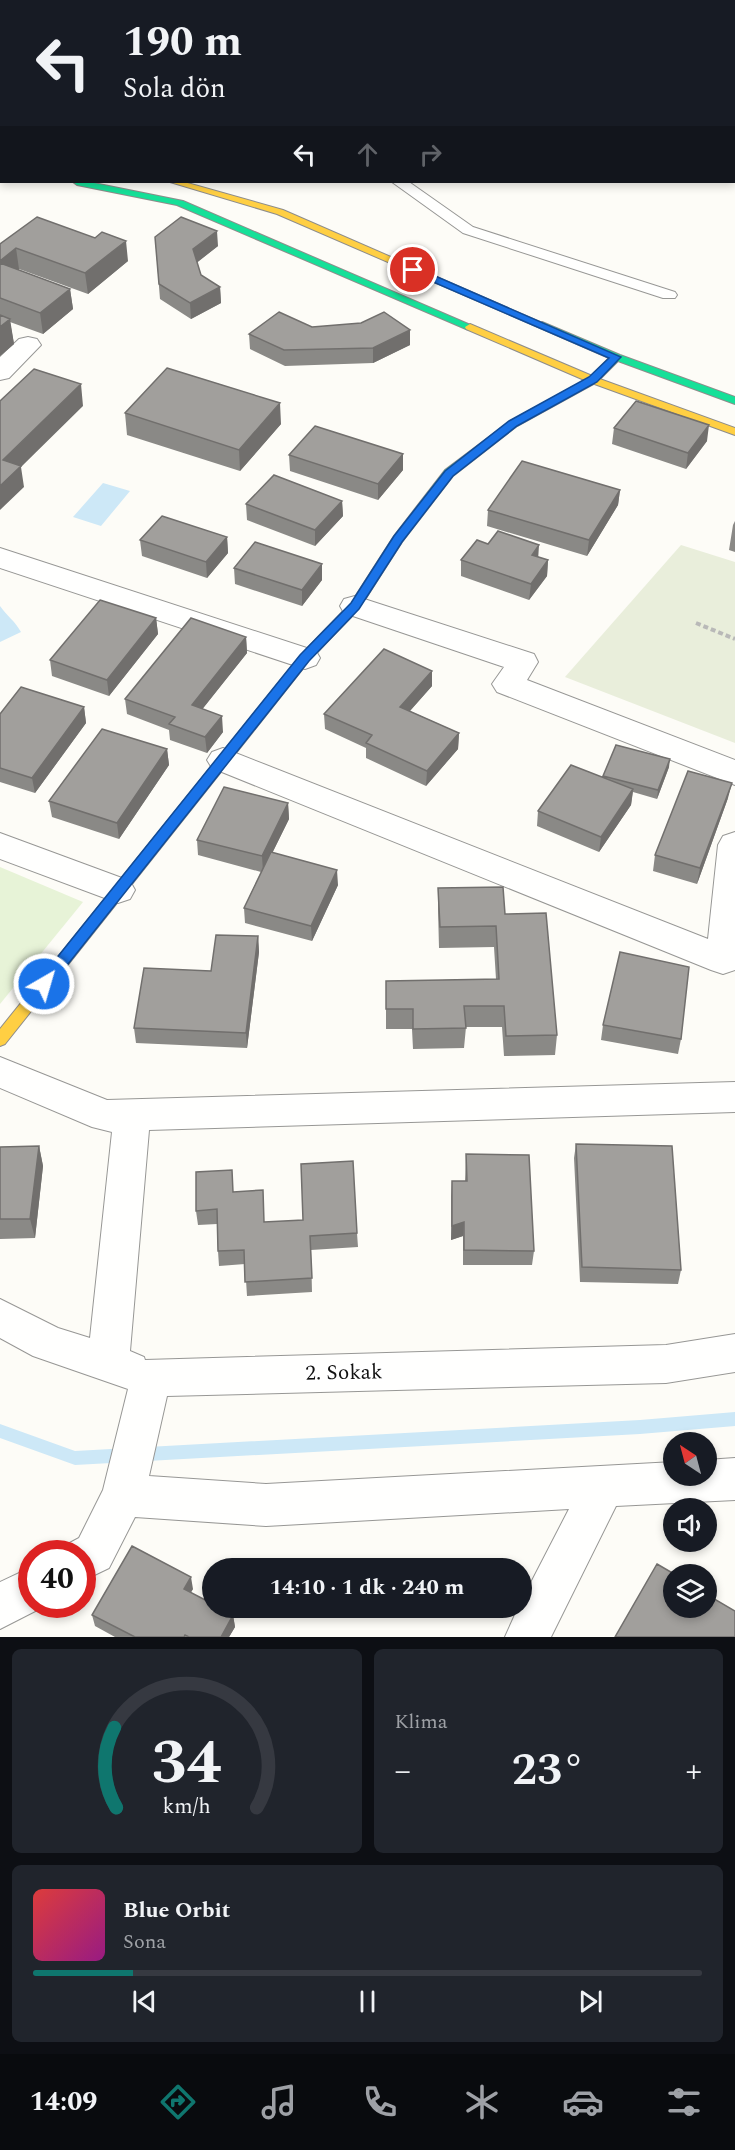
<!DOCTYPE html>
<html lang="tr">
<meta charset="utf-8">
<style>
body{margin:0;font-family:Spectral,serif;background:#20242c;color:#f1f3f6;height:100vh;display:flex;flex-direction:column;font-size:22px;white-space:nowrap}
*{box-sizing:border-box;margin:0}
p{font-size:20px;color:#9ea1a6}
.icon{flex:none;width:33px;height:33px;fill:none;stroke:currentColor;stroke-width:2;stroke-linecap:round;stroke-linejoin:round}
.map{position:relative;height:1637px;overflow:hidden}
.sheet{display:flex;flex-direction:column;gap:12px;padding:12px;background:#0d0f14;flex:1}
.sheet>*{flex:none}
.guide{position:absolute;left:0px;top:0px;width:735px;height:183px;box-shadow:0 3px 9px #0003;background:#171b24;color:#f1f3f6;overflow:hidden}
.needle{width:39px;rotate:324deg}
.fabs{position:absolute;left:663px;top:1432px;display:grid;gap:12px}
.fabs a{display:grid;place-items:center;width:54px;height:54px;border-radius:50%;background:#171b24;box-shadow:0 3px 9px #0003;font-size:30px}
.speed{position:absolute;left:18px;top:1540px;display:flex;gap:12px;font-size:30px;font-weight:700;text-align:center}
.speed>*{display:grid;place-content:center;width:78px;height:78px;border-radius:50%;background:#171b24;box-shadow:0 3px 9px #0003;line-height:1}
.speed .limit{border:9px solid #d22;background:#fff;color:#111}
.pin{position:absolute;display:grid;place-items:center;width:51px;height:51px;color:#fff;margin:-26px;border:3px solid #fff;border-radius:50%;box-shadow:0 2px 6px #0007}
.me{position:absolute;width:66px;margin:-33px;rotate:38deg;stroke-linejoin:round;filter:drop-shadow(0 0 4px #0008)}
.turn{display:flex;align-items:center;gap:21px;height:126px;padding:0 24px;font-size:27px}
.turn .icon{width:78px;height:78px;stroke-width:2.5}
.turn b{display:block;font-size:42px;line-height:51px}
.lanes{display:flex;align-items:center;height:57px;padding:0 24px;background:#0003;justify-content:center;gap:30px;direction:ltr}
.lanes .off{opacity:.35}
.big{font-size:45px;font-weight:700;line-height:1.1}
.sheet .widget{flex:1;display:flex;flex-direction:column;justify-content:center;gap:9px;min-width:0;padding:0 21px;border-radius:9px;background:#20242c}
.sheet .dial{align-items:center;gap:0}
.dial svg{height:156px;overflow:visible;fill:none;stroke:#363941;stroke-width:7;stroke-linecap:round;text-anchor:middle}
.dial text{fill:#f1f3f6;stroke:none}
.song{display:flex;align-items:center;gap:18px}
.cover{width:72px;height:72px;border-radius:9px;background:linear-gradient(135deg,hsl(0 70% 55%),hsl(310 70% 35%))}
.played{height:6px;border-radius:3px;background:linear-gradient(90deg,#0f766e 15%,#363941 15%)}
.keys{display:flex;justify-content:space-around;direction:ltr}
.heat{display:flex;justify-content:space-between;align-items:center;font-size:33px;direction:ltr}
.sheet .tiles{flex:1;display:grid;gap:12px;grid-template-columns:1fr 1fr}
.widget:last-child{grid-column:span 2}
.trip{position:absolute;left:202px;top:1558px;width:330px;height:60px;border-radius:30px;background:#171b24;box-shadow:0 3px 9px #0003;font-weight:700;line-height:60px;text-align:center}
.tabs{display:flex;height:96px;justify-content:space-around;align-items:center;background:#090b0e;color:#9ea1a6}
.tabs .icon{width:42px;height:42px}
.tabs .selected{color:#0f766e}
.tabs b{font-size:27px;color:#f1f3f6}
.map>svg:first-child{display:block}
.green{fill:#e7f3d7}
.cemetery{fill:#e9eedb}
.water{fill:#cde8f7}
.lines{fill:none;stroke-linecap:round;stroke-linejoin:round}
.stream{fill:#cde8f7;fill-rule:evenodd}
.lane-casing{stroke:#979795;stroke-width:2}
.street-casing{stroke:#979795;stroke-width:2}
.fast-casing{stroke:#8e8d8b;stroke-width:2}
.slow-casing{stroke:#8e8d8b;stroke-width:2}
.path{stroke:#b9b9b8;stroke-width:4;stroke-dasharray:5 3;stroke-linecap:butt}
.lane{fill:#fffffe;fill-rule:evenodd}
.street{fill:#fffffe;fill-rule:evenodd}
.fast{fill:#16e098;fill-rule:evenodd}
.slow{fill:#ffcf43;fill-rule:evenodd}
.wall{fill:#8a8986}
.shaded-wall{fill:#716f6d}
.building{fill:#a19f9c;stroke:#716f6d;stroke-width:1.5}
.route{fill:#1a73e8;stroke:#114b97;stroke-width:1.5}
.labels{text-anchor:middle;stroke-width:6;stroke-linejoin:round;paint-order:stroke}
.near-street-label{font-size:21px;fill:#111;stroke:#fff}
</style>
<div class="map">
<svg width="735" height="1637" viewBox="0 0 735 1637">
<rect width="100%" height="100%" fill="#fdfcf7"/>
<path class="green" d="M0,867L83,902L0,1004Z"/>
<path class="cemetery" d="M681,545L735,562V743L565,677Z"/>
<path class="water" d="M103,483L130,491L101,526L73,517Z
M0,606C7,616 15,621 21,632L0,642Z"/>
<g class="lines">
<path class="stream" d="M735,1412V1426L640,1434L75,1465L0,1438V1424L75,1451L640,1420Z"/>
<defs>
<path id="lane" d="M0,55H2V63H0Z
M392,182H409L473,227L675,292L677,295L675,298H663L463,233Z"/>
<path id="street" d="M28,337L37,339L41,345L9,378L0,380V357L19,339Z
M0,548L316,651L320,658L316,665L305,669L0,568Z
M355,596L534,654L538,662L527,680L735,760V785L497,692L492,684L504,667L344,613L340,606L344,599Z
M223,748L708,939L718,845L723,836L735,832V970L723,974L711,970L212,768L207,760L212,752Z
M0,833L130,881L135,890L130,899L118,903L0,859Z
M0,1057L107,1100L735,1082V1112L149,1130L130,1351L144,1357L145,1360L666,1345L735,1334V1372L666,1383L167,1396L149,1476L266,1484L674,1462V1476H706V1460L735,1458V1500L616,1506L551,1637H505L518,1608H522V1600L569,1509L266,1526L135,1517L109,1568L82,1581V1554H63L66,1545L79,1538L103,1490L128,1389L33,1356L0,1338V1299L58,1328L90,1338L112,1132L92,1127L0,1088Z
M32,1567V1605H47L0,1629V1582Z"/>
<path id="fast" d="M73,182H89L183,201L475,327L470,330L466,329L177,205L77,185Z
M542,322L620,355L735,397V404L618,361L597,382L517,426L453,476L402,542L359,609L327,642H319L317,639L319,636L351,603L394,536L445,470L509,422L589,378L609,358L538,327L537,325Z"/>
<path id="slow" d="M0,162H2V168H0Z
M170,182H184L283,210L547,325L546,327H538L277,214Z
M470,324L597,378L735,428V435L589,382L466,329L465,327Z
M323,635L329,639L327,642L309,661L5,1044L0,1046V1029L301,655L319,636Z"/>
</defs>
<use href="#lane" class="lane-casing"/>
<use href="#street" class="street-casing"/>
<use href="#fast" class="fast-casing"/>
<use href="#slow" class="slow-casing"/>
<path class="path" d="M696,623L735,639"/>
<use href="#lane" class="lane"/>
<use href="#street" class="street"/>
<use href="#fast" class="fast"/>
<use href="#slow" class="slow"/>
</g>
<path class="wall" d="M90,0H166L148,2H90Z
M155,237L218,246L197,262L201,275L220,287L221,303L191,319L160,299Z
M0,244L128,261L88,294L19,269V270L70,289L73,309L43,334L10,322L14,344L0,356Z
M312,327L410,330V345L373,363L285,366L250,349L249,334Z
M125,413L281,424L240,471L127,435Z
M614,428L707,441L686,469L612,444Z
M403,454V470L378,500L290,471L289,455Z
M620,490L618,505L587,556L487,526L488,510Z
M342,501L343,516L315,546L247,520L246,504Z
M735,521V552L729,550L733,525Z
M227,537L228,553L207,578L142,556L140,540Z
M488,544L548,560L547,576L529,600L461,576V560Z
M234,568L322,580L302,606L235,584Z
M156,618L158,634L109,696L52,676L50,660Z
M246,637L247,653L202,709L223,732L207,753L170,740L169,730L127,714L125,699Z
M432,671V686L410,711L459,733L458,749L426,786L366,758V748L325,729L324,714Z
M84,707L86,723L35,793L0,782V714Z
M167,749L169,765L119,839L52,817L49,801Z
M669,767L657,799L633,792L631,805L599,852L537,826L538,811L603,777V776Z
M728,798L697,884L653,871L655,855Z
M288,803L289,819L272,853L338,885L312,941L245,923L244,908L261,872L198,855L197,840Z
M438,888L505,914L557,1035L555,1055L504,1056L502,1027H466L464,1048L413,1049L412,1029H386V981L496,979L494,947L439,948L438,909Z
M258,936L259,952L247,1048L136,1043L134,1028Z
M603,1025L681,1039L678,1054L601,1040Z
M576,1144L681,1270L678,1284L580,1282L574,1158Z
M39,1146L43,1166L35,1238L0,1239V1147Z
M466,1154L534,1251L532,1265H463V1236L451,1240V1196L452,1181H465Z
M234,1192L264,1222L357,1233L358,1247L311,1250L312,1292L247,1296L245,1264L219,1266L218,1251L217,1224L198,1225L196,1211Z
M193,1589L190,1593L233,1615L235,1627L229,1637H115L95,1626L92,1615Z"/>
<path class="shaded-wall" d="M217,231L218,246L194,265L193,249Z
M126,241L128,261L88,294L85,273Z
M16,248L19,269L2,283L0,272V261Z
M220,287L221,303L191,319L190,303Z
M70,289L73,309L43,334L40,313Z
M10,319L14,344L0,356V327Z
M410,330V345L373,363V348Z
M81,384L83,406L21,467L24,487L0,510V486L3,460Z
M280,403L281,424L240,471L239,450Z
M709,425L707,441L686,469L688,453Z
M403,454V470L378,500V484Z
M620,490L618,505L587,556L589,540Z
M342,501L343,516L315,546V530Z
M227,537L228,553L207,578L206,562Z
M539,545L538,561L532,555Z
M548,560L547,576L529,600L531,584Z
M322,564V580L302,606V590Z
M156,618L158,634L109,696L107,680Z
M246,637L247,653L193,721L192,705Z
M432,671V686L400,722V707Z
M84,707L86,723L35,793L32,778Z
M222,716L223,732L207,753L205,737Z
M459,733L458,749L426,786L427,771Z
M167,749L169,765L119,839L117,823Z
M670,759L669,767L657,799L658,790Z
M732,783L728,798L697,884L700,868Z
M633,789L631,805L599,852L601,837Z
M288,803L289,819L263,872L262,856Z
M337,870L338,885L312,941L311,926Z
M258,936L259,952L247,1048L246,1033Z
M39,1146L43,1166L35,1238L30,1219Z
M464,1222L463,1236L451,1240L452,1226Z
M191,1577L193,1589L186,1601L184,1589Z
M233,1615L235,1627L229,1637H221Z"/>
<path class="building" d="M288,0H466L467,2H272Z
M37,217L95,238L102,232L126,241L85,273L16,248L0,261V244Z
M181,217L217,231L193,249L201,275L220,287L190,303L159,284L155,237Z
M0,263L70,289L40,313L0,298Z
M279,312L312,327L361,323L384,312L410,330L373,348L284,350L249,334Z
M0,315L10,319L0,327Z
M167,368L280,403L239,450L125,413Z
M34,369L81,384L3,460L21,466L0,486V401Z
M636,401L709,425L688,453L614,428Z
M315,426L403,454L378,484L289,455Z
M522,461L620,490L589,540L488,510Z
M274,475L342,501L315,530L246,504Z
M162,516L227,537L206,562L140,540Z
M498,531L539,545L532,555L548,560L531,584L461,560L477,540L488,544Z
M255,542L322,564L302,590L234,568Z
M100,600L156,618L107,680L50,660Z
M191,618L246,637L192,705L222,716L205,737L169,724L175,717L125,699Z
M384,649L432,671L400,707L459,733L427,771L366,743L372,735L324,714Z
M21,687L84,707L32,778L0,768V714Z
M102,729L167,749L117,823L49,801Z
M616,745L670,759L658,790L603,776Z
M571,765L633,789L601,837L538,811Z
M688,771L732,783L700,868L655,855Z
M224,787L288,803L262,856L197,840Z
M271,852L337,870L311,926L244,908Z
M503,887L505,914L546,913L557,1035L506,1036L504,1006H464L466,1028L413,1029V1009H386V981L499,979L496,926L440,927L438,888Z
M216,935L258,936L246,1033L134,1028L144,968L211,971Z
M620,952L689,967L681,1039L603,1025Z
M576,1144L672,1146L681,1270L582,1267Z
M39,1146L30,1219H0V1147Z
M466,1154L529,1155L534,1251L464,1250V1222L452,1226V1181H467Z
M353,1161L357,1233L310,1236L312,1278L245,1282L244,1250L218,1251L217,1209L196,1211V1172L232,1170L233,1192L263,1190L264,1222L303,1220L301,1164Z
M132,1546L191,1577L184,1589L213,1604V1608H220L233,1615L221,1637H189L185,1635L184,1637H135L92,1615Z
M657,1564L676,1575H674V1608H706V1594L735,1611V1637H615Z"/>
<path class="route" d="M410,268H417L621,357L597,382L517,426L453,476L402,542L359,609L309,661L49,988H39L37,984L39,980L300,655L351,603L394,536L445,471L509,421L589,377L609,358L410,272Z"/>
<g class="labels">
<g class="near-street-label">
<text transform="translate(344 1372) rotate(-1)" y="7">2. Sokak</text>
</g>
</g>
</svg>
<div class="fabs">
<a><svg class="needle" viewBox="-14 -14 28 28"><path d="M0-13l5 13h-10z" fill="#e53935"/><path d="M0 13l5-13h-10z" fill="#9ea1a6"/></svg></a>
<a><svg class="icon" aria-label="sound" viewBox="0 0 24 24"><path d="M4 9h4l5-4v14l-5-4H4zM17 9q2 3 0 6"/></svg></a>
<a><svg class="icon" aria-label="layers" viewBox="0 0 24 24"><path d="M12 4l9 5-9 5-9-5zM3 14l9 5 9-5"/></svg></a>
</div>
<div class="speed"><div class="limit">40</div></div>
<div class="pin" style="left:413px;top:270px;background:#d93025"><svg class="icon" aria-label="arrive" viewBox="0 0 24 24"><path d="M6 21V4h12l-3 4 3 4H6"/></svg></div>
<svg class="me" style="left:44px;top:984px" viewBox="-20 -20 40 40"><circle r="17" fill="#1a73e8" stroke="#fff" stroke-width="3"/><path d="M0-11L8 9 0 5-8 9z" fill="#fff"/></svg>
<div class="trip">14:10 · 1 dk · 240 m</div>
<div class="guide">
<div class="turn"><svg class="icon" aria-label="left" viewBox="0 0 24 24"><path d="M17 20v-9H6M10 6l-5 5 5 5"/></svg><div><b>190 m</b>Sola dön</div></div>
<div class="lanes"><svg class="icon" aria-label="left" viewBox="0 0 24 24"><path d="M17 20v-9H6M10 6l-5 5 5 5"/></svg><svg class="icon off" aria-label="ahead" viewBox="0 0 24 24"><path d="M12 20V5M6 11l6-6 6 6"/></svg><svg class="icon off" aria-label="right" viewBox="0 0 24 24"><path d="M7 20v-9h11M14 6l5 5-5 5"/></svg></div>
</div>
</div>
<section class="sheet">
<div class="tiles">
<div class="widget dial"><svg viewBox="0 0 100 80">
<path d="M14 69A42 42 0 1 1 86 69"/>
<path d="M14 69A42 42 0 0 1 13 28" stroke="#0f766e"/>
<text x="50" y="56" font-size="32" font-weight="700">34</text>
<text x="50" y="72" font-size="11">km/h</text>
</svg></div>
<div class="widget"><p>Klima</p>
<div class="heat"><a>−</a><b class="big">23°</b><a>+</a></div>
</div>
<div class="widget">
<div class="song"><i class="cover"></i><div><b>Blue Orbit</b><p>Sona</p></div></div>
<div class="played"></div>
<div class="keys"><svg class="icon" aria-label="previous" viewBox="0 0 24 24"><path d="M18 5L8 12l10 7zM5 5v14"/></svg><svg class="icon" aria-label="pause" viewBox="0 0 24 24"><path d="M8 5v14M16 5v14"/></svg><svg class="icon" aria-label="next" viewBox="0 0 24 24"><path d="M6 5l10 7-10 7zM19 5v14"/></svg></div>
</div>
</div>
</section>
<nav class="tabs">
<b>14:09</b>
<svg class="icon selected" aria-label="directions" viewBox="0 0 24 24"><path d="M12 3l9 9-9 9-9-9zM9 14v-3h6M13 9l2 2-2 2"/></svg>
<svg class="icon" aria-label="music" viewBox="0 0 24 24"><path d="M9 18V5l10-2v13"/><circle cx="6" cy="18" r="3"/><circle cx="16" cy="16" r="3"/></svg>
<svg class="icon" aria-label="phone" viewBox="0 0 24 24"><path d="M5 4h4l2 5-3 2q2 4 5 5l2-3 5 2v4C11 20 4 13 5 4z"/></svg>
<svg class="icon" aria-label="climate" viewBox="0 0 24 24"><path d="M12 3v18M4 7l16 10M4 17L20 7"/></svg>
<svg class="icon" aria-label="car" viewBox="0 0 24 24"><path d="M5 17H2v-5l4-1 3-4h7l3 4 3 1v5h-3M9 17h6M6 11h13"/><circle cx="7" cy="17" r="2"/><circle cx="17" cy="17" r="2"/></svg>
<svg class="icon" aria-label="filters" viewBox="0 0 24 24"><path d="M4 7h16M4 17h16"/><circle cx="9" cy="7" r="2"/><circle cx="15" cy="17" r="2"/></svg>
</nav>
